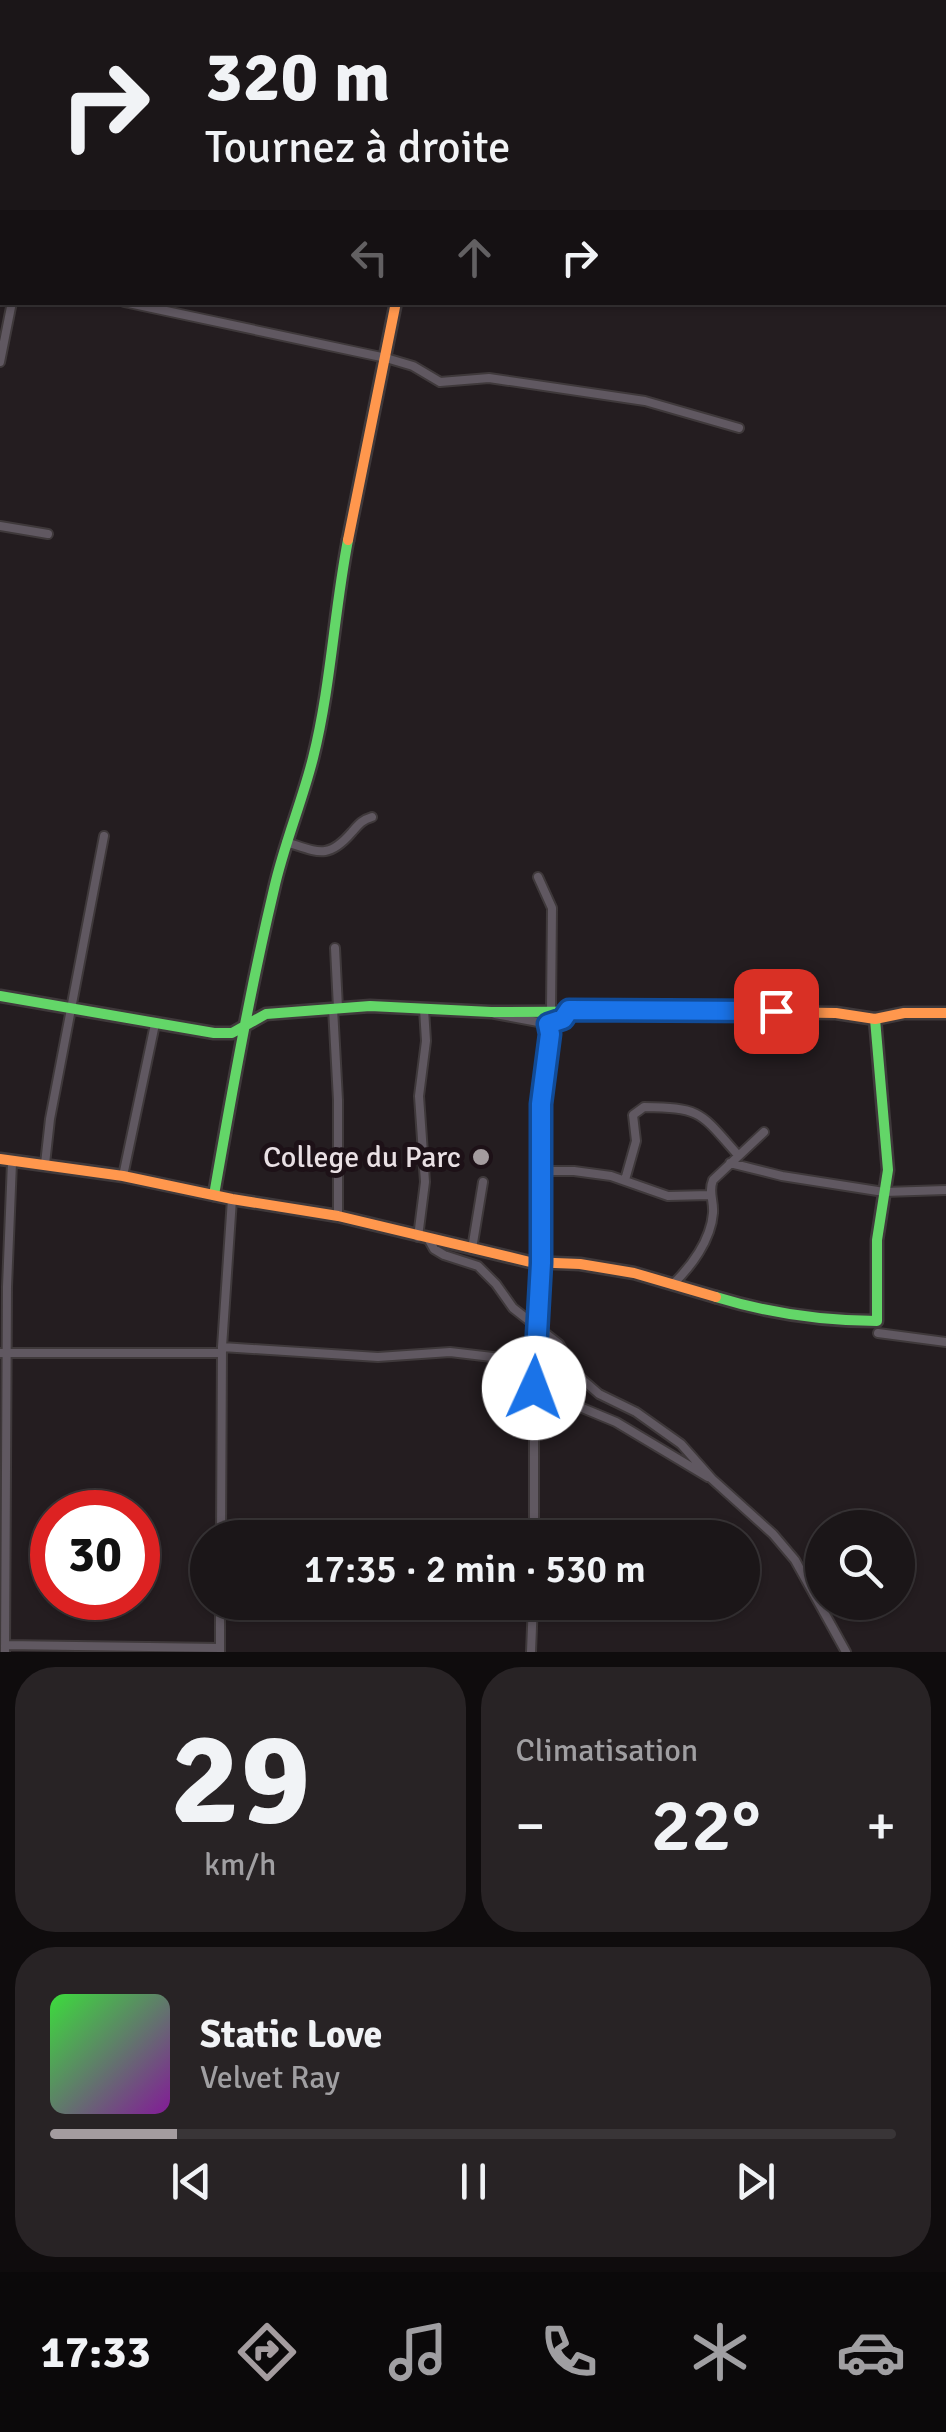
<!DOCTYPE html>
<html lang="fr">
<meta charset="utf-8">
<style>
body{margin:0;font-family:Signika,sans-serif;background:#282325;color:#f1f3f6;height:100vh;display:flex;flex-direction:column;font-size:38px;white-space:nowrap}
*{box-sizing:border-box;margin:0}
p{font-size:32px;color:#a09fa2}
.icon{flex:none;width:55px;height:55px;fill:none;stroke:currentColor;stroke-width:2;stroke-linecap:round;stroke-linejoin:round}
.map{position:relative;height:1652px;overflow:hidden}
.sheet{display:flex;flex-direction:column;gap:15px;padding:15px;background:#0f0c0d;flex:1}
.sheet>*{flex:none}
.hud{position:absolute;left:0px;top:0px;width:948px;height:305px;box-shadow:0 2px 8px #0004,0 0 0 2px #393537;background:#1b1618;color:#f1f3f6;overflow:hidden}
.fabs{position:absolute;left:805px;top:1510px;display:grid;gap:20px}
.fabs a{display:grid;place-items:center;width:110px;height:110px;border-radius:50%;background:#1b1618;box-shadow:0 2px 8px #0004,0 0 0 2px #393537;font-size:50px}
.speed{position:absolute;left:30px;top:1490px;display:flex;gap:20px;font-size:50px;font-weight:700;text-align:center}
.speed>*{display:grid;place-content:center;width:130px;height:130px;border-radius:50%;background:#1b1618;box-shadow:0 2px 8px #0004,0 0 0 2px #393537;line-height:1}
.speed .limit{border:15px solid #d22;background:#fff;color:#111}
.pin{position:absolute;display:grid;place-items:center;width:85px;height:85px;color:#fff;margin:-42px;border-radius:20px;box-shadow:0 5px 15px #0006}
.me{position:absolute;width:110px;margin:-55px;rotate:2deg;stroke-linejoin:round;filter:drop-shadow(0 0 8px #0008)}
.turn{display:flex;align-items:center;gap:35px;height:210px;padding:0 40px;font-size:45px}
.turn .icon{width:130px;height:130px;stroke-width:2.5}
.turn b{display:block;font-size:70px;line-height:85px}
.lanes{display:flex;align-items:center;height:95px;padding:0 40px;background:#0003;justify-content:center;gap:50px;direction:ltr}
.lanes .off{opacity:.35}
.big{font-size:75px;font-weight:600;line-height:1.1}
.sheet .card{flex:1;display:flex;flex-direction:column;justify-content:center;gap:15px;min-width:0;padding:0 35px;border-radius:40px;background:#282325}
.sheet .dial{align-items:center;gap:0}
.dial b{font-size:130px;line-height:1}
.song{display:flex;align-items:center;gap:30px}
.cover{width:120px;height:120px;border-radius:15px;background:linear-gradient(135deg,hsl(120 70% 55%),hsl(290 70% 35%))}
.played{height:10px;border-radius:5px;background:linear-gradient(90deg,#a49c9f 15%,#393537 15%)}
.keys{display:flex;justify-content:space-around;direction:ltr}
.heat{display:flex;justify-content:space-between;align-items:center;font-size:55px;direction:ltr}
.sheet .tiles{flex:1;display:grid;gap:15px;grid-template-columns:1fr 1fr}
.card:last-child{grid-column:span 2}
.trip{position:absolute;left:190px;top:1520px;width:570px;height:100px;border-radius:50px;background:#1b1618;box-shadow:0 2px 8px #0004,0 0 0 2px #393537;font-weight:600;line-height:100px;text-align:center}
.tabs{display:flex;height:160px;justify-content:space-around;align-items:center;background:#0b090a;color:#a09fa2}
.tabs .icon{width:70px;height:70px}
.tabs .selected{color:#a49c9f}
.tabs b{font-size:45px;color:#f1f3f6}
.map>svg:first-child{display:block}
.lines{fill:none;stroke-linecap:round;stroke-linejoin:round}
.street-casing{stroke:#3f393b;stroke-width:12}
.fast-casing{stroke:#3f393b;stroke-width:15}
.slow-casing{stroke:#3f393b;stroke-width:15}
.street{stroke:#605861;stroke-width:8}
.fast{stroke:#63d668;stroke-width:10}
.slow{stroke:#ff974d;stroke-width:10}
.route-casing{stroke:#114b97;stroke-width:25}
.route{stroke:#1a73e8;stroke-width:18}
.poi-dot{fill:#a49c9f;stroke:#1d1117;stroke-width:4}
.labels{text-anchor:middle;stroke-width:10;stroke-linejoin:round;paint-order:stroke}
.poi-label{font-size:30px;fill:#e9e0e4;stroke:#1d1117;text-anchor:end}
</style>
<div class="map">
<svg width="946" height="1652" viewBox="0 0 946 1652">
<rect width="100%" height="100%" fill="#241d20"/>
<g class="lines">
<defs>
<path id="street" d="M199,0L203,2
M308,0L312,2
M736,0L740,2
M18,2L20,0
M69,2L70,0
M151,2V0
M519,2L520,0
M0,38L2,33
M0,79L2,80
M0,161H2
M124,302L386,358L413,366L440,382L489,378L645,401L739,428
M0,362L12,302
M0,526L48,534
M286,842C318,852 328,860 352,832C359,824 362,820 372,817
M538,877L552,908L551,1010
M335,948L338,1008
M333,1008L338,1100V1216
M495,1014L549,1024L550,1035L541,1104V1263L534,1362V1538
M730,1163L782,1176L884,1192L946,1190
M45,1164L50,1119L104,836
M542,1171H574L611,1176L668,1196L710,1195
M123,1176L155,1024
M625,1180L636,1141L633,1115L644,1107C702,1108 700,1112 738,1155
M418,1237L425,1182L419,1096L426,1041L424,1009
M429,1240L434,1249L444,1255L478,1266L496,1284L513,1308L559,1344L575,1373L599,1394L636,1412L681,1444L712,1479L773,1534L795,1560L846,1652
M472,1249L483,1182
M672,1285C691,1267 711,1240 713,1213C714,1200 708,1192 713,1180L764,1132
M878,1333L946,1342
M222,1347L378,1357L450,1352L534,1362
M0,1353H222
M534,1388L616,1422L708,1477
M221,1538L222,1347L232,1199
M5,1645L220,1648
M5,1652L7,1287L12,1162
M220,1652V1602
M531,1652L533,1602"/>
<path id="fast" d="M0,996L214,1033H232L266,1014L370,1006L491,1012L687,1011
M214,1195C232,1092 250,990 274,889C284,844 302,802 313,758C331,686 334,612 348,540
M716,1297C768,1313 822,1321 877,1321V1240L888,1170L875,1019"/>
<path id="slow" d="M348,540L396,302
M687,1011L836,1013L875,1019L904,1013H946
M0,1159L123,1176L232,1199L338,1216L530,1262L580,1264L634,1273L716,1297"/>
</defs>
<use href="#street" class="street-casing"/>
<use href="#fast" class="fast-casing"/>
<use href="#slow" class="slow-casing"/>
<use href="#street" class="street"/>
<use href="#fast" class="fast"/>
<use href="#slow" class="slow"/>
</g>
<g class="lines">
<defs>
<path id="route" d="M534,1388L541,1263V1104L550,1034L548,1024L563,1019L569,1010L776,1011"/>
</defs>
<use href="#route" class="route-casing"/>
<use href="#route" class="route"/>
</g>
<circle class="poi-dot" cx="481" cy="1157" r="10"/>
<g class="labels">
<g class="poi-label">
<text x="461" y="1167">College du Parc</text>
</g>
</g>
</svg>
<div class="fabs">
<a><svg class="icon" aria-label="search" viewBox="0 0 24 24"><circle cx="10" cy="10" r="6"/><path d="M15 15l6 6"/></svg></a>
</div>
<div class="speed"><div class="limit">30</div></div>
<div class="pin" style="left:776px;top:1011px;background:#d93025"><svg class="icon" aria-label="arrive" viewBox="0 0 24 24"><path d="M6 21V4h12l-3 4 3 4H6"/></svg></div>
<svg class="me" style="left:534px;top:1388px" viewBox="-20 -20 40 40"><circle r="19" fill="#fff"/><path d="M0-13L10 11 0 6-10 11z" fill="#1a73e8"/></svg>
<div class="trip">17:35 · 2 min · 530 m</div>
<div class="hud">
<div class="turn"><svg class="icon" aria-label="right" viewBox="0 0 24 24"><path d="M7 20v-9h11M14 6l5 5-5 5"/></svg><div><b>320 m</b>Tournez à droite</div></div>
<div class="lanes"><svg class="icon off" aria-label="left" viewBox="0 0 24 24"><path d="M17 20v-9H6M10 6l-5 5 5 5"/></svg><svg class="icon off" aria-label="ahead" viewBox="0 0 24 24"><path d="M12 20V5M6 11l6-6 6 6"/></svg><svg class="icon" aria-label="right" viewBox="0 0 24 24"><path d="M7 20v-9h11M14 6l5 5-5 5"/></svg></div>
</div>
</div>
<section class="sheet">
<div class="tiles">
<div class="card dial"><b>29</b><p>km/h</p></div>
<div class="card"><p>Climatisation</p>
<div class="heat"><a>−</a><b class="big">22°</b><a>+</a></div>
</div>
<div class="card">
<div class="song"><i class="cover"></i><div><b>Static Love</b><p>Velvet Ray</p></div></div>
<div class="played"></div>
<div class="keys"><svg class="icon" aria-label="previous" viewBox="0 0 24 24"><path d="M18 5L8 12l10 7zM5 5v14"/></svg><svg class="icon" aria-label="pause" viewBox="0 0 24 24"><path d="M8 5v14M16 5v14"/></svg><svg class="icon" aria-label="next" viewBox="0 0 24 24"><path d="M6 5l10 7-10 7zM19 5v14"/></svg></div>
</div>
</div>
</section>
<nav class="tabs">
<b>17:33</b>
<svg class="icon selected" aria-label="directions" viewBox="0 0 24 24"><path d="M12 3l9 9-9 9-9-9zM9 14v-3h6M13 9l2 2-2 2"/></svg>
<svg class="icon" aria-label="music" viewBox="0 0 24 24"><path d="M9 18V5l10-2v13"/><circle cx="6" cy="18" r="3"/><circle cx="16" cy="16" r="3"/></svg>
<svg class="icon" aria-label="phone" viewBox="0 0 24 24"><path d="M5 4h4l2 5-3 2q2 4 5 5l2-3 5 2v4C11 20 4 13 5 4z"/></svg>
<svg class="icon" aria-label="climate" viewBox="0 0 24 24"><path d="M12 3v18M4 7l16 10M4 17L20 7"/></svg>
<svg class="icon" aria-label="car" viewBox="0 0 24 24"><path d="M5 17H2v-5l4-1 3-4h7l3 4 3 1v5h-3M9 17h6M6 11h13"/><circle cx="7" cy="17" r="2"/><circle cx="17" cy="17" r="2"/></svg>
</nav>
